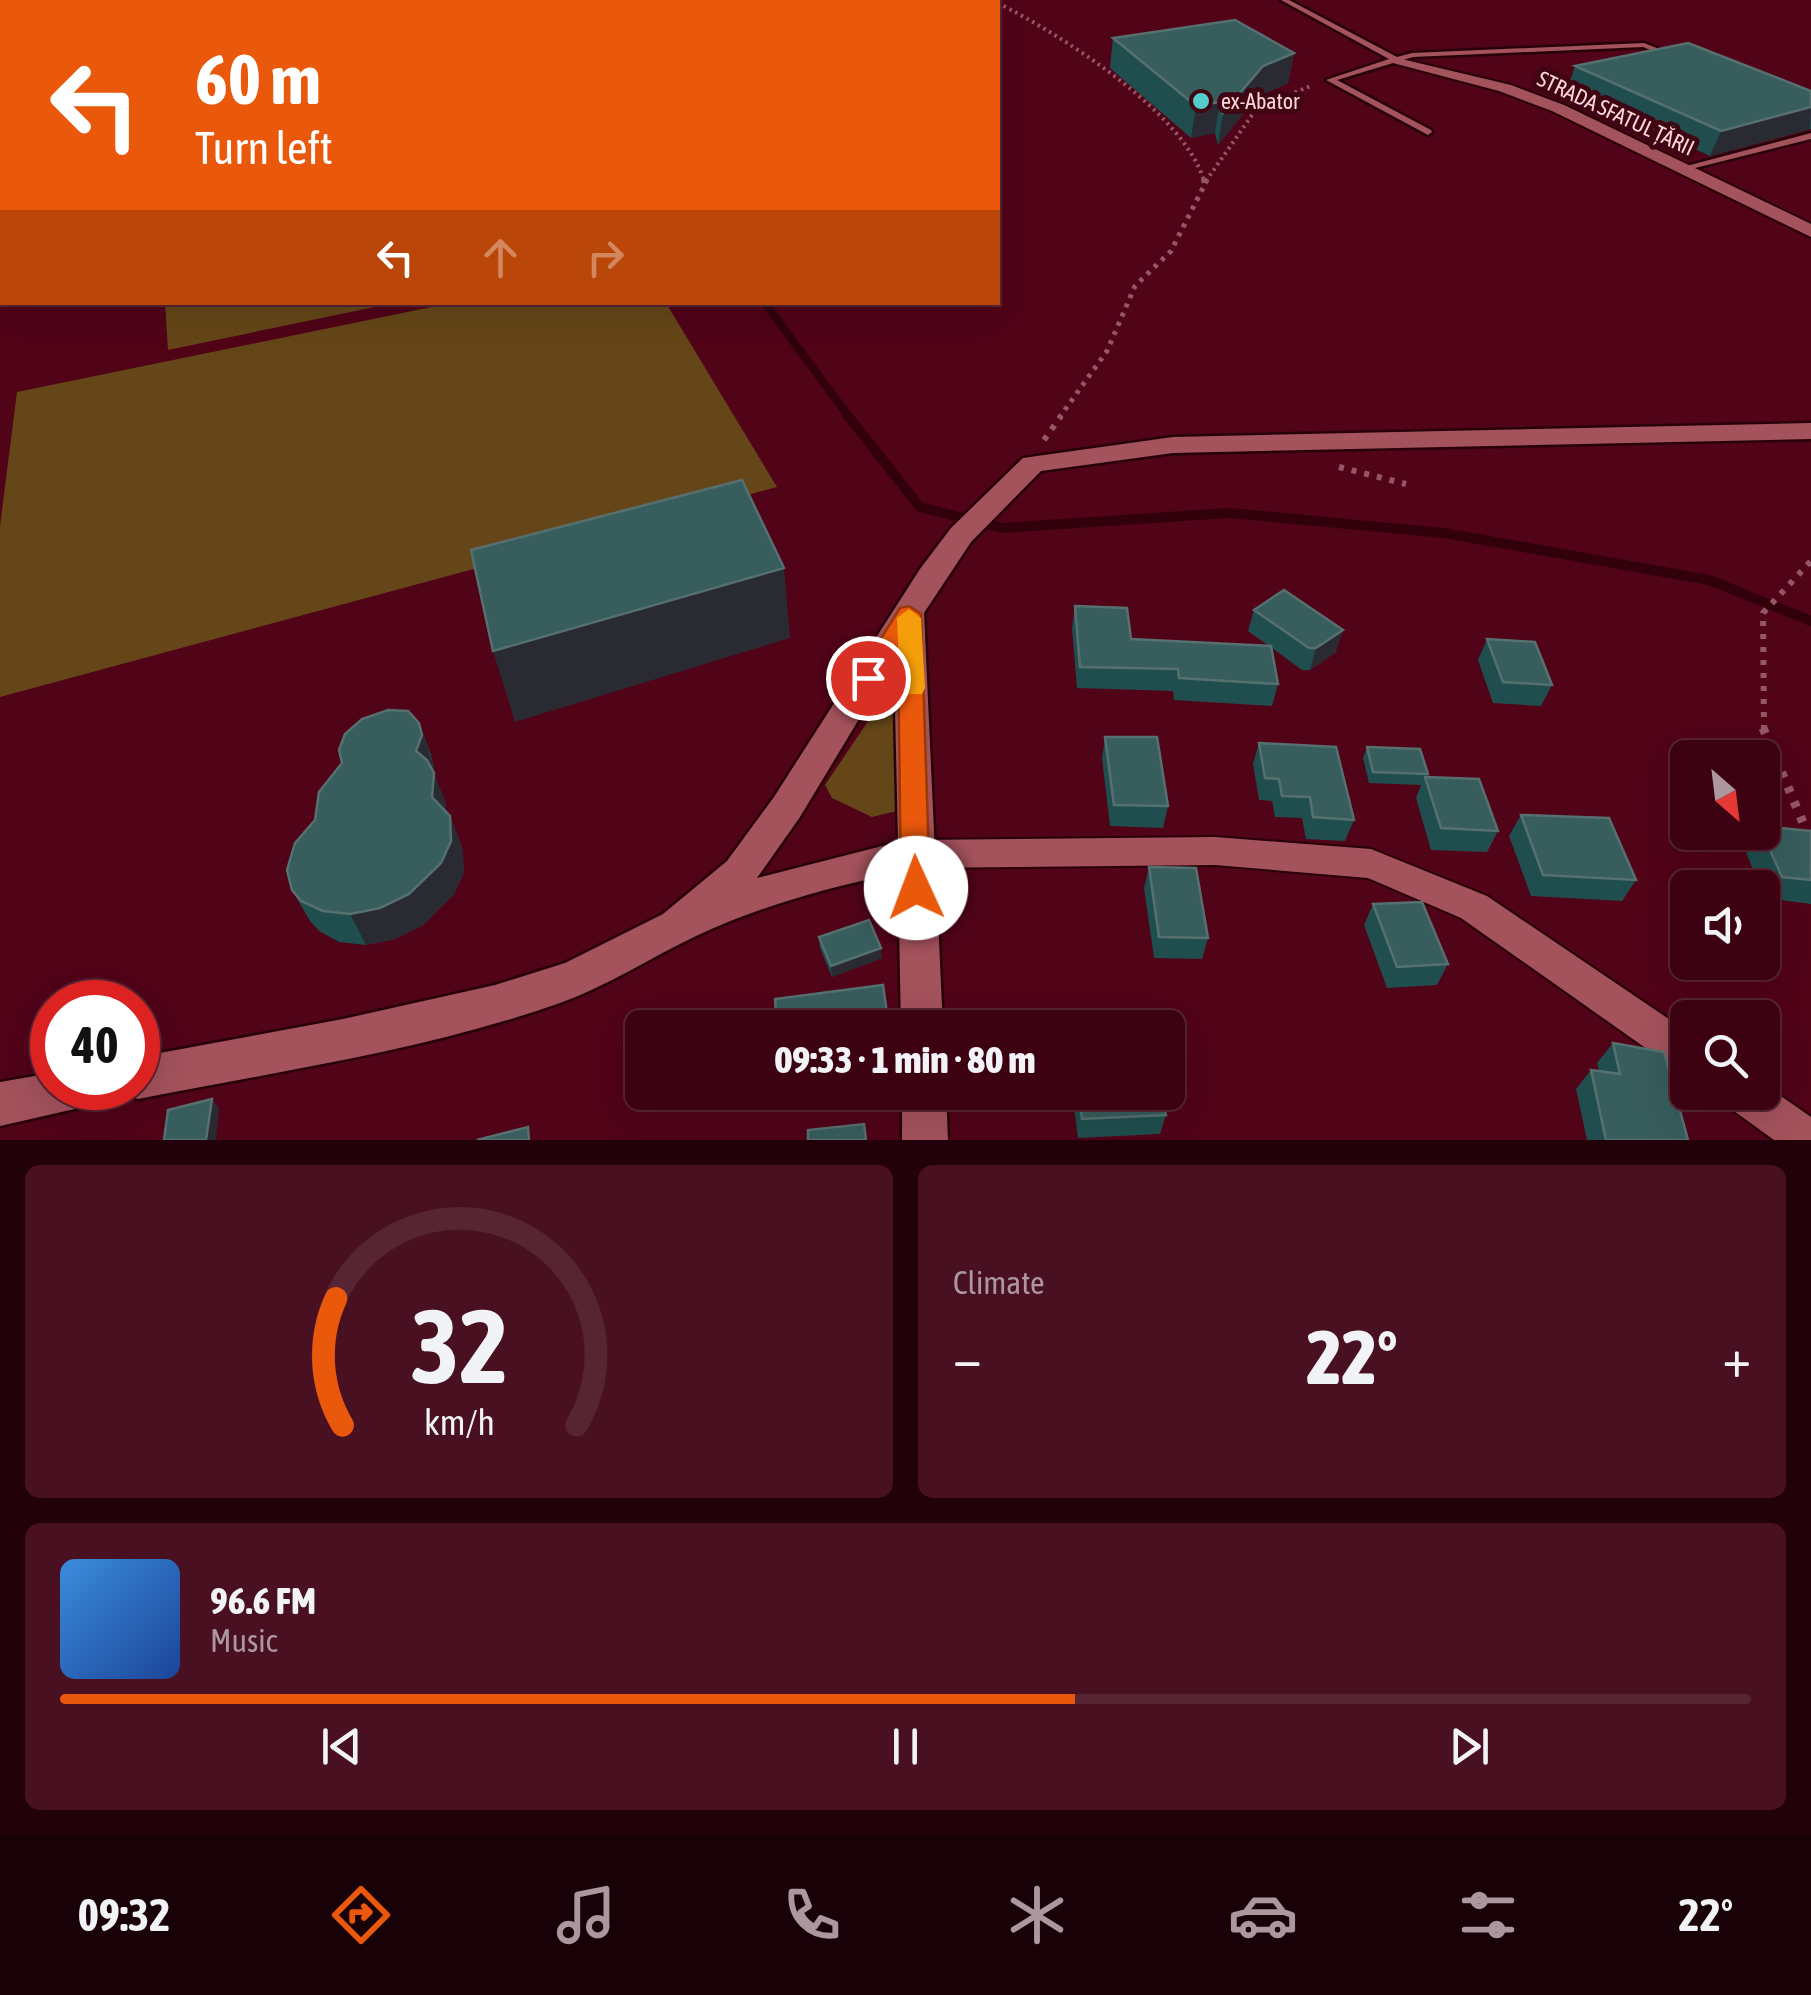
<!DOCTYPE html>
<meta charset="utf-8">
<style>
body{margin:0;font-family:"Asap Condensed",sans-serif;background:#481020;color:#f1f3f6;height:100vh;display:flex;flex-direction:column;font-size:38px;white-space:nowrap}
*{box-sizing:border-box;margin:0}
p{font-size:32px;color:#ad979f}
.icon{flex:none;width:55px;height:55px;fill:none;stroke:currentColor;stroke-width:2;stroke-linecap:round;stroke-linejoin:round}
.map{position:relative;height:1140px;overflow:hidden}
.details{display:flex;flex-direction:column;gap:25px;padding:25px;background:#22010a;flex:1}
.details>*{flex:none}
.banner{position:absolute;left:0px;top:0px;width:1000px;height:305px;box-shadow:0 10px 40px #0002,0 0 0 2px #562432;background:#ea580c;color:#fff;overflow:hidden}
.needle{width:65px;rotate:152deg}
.fabs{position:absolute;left:1670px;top:740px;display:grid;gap:20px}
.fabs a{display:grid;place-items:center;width:110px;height:110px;border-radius:15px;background:#3d0212;box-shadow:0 10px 40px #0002,0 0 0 2px #562432;font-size:50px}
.speed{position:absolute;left:30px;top:980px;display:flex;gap:20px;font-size:50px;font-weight:700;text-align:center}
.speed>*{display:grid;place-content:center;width:130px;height:130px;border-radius:50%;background:#3d0212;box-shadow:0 10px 40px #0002,0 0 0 2px #562432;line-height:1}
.speed .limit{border:15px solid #d22;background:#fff;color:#111}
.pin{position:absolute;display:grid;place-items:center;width:85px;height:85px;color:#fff;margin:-42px;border:5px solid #fff;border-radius:50%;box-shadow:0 2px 10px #0007}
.me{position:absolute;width:110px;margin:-55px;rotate:358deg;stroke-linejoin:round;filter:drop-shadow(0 0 8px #0008)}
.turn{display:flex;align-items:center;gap:35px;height:210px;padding:0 30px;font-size:45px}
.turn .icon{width:130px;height:130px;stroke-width:2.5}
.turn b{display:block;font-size:70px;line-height:85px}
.lanes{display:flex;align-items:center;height:95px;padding:0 30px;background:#0003;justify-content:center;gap:50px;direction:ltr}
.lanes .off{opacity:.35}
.big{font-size:75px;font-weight:800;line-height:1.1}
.details .card{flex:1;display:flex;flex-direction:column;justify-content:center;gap:15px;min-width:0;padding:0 35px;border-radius:15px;background:#481020}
.details .dial{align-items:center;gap:0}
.dial svg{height:260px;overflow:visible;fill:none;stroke:#562432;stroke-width:7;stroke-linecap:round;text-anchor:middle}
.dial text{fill:#f1f3f6;stroke:none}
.song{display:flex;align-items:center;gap:30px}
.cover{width:120px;height:120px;border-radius:15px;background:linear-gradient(135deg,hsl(210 70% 55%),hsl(220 70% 35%))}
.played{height:10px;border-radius:5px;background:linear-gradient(90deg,#ea580c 60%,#562432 60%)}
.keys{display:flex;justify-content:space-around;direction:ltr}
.heat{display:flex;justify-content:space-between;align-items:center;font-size:55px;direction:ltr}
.details .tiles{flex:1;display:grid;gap:25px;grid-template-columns:1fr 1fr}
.card:last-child{grid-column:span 2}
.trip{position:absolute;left:625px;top:1010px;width:560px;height:100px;border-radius:15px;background:#3d0212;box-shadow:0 10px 40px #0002,0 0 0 2px #562432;font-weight:800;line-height:100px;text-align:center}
.dock{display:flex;height:160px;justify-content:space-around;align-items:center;background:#180107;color:#ad979f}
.dock .icon{width:70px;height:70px}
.dock .selected{color:#ea580c}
.dock b{font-size:45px;color:#f1f3f6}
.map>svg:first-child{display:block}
.green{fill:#654618}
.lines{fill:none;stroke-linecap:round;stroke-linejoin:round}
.stream-far2{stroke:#31000b;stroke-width:6}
.stream-far1{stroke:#31000b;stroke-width:8}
.stream{stroke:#31000b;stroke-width:10}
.lane-casing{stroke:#270209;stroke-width:5}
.street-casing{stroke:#270209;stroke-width:4}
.secondary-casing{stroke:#270209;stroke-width:5}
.path-far3{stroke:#955765;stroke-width:4;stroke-dasharray:2.5 4;stroke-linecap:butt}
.path-far2{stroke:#955765;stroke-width:5;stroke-dasharray:4 6;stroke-linecap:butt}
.path-far1{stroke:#955765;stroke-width:6;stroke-dasharray:5 8;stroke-linecap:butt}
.path{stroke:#955765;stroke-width:9;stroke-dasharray:6 10;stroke-linecap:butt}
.lane{fill:#a4525c;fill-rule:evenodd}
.street{fill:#a4525c;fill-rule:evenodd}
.secondary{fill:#a4525c;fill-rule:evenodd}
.wall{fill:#204e4e}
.shaded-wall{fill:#292a32}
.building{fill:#375d5c;stroke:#567070;stroke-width:2.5}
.route{fill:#ea580c;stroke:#983908;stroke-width:2.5}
.slow{fill:#f59e0b}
.poi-dot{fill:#53cdcb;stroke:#3f0513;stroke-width:4}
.labels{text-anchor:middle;stroke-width:10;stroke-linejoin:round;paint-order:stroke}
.far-poi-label{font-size:22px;fill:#fdd6d9;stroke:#3f0513;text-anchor:start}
.far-street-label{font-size:22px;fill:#fdd6d9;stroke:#3f0513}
</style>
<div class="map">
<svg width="1811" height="1140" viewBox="0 0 1811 1140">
<rect width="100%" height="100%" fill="#510318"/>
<path class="green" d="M165,303V302L394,303L168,350Z
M451,303H666L777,487L0,697V526L17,392Z
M885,696L898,703L900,796L897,811L872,817L832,798L825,785Z"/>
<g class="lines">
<path class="stream-far2" d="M160,2L167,0"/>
<path class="stream-far1" d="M764,302L850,418"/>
<path class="stream" d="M848,416L920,507L1002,528L1229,513L1444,533L1709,580L1811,621"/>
<defs>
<path id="lane" d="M1281,0H1289L1397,57L1412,53L1644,43L1677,56L1670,58L1643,47L1413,57L1337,80L1431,130L1432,132L1428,135L1326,80L1389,59Z
M1811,133V139L1683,171L1679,168Z"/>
<path id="street" d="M46,0H60V2H46Z
M1389,56L1511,85L1564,105L1811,224V237L1552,111L1499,91L1389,62Z
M1215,837L1371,849L1487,896L1688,1032V1074L1674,1068L1461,918L1368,878L1215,865L914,868L902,864L897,854L902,844L914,840Z
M1762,1083L1811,1117V1140H1774L1727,1106L1721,1092H1762Z"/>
<path id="secondary" d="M95,0H109L110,2H95Z
M1811,423V439L1173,453L1041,471L971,542L924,613L943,1028H901L898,873C829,887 760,906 696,936C650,958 607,986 560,1003C424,1051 279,1071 138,1099L123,1093L120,1088H138V1057L343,1019L495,985L565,963L663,914L727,861L774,797L920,569L951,528L1023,458L1173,437ZM894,661L898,842L757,878L800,817Z
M52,1073V1088H108L101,1103L0,1126V1082Z
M902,1092H946L948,1140H902Z"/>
</defs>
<use href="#lane" class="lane-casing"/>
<use href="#street" class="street-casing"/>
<use href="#secondary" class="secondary-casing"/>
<path class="path-far3" d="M998,3C1061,35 1184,112 1204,181
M1206,181L1257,108L1313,85"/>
<path class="path-far2" d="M1205,183L1208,179
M1059,418L1107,351L1135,286L1171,251L1205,184L1203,179"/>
<path class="path-far1" d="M1044,440L1061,416
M1339,467L1406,484
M1764,730L1763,613L1811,561"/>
<path class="path" d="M1763,728L1809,837"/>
<use href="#lane" class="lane"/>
<use href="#street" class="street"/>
<use href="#secondary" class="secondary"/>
</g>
<path class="wall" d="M1113,38L1294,53L1288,83L1257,97L1218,145L1215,133L1191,138L1110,68Z
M1575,66L1811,91V129L1710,156L1567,90Z
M1075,606L1131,639L1269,646L1248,631L1254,610L1336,652L1310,670H1302L1272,648L1278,684L1272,706L1174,700L1173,691L1077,688L1072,628Z
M1487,639L1552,685L1541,706L1493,703L1478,660Z
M419,723L431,755L434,767L433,771L446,804L445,812L450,816L462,847L464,872L454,894L423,925L395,939L366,945L339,942L319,931L310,921L292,890L315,820L342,763Z
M1105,737L1168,806L1163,828L1110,826L1102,758Z
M1259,743L1354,820L1345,841L1306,839L1302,818L1275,817L1272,801L1259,800L1253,764Z
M1367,747L1428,774L1427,777L1498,831L1487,852L1431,850L1416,798L1421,785L1369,783L1363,758Z
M1521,815L1636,880L1622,901L1531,896L1509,836Z
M1811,831V904L1765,898L1762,888H1760L1744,847L1754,832Z
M1149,867L1208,938L1202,959L1154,958L1144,888Z
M1373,904L1448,964L1437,985L1387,988L1364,925Z
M819,937L882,958L832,977L820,948Z
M1613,1043L1688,1140H1587L1576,1089L1591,1070L1599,1071L1597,1063Z
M1072,1092H1161L1166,1115L1160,1134L1078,1138Z"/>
<path class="shaded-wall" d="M2,34V57L0,62V39Z
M1294,53L1288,83L1257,97L1218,145L1223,113L1263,66Z
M1220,102L1215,133L1191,138L1196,106Z
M1811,107L1810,129L1710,156L1721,131Z
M784,568L790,638L515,722L493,651Z
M1343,630L1336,652L1310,670L1316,648Z
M419,723L434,767L428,783L416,751Z
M434,773L446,804L445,829L432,797Z
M450,816L462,847L464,872L454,894L423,925L395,939L366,945L350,914Z
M881,948L882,958L832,977L831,966Z
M212,1099L219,1109L216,1140H206Z"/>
<path class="building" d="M0,8H2V34L0,39Z
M1235,20L1294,53L1263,66L1223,113L1220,102L1196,106L1113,38Z
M1688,43L1811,91V107L1721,131L1575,66Z
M742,480L784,568L493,651L471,550Z
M1284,590L1343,630L1316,648H1309L1254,610Z
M1075,606L1127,608L1131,639L1271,646L1278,684L1179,678L1178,669L1080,667Z
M1487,639L1535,642L1552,685L1503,682Z
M388,710L408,711L419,723L422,735L416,751L427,760L434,773L432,797L450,816L451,841L441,863L409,894L380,908L350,914L323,911L301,901L292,890L287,870L295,843L315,820L319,792L342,763L339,750L345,734L362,719Z
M1105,737H1157L1168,806L1114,805Z
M1259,743L1336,747L1354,820L1313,817L1310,797L1282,796L1279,779L1265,778Z
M1367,747L1420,749L1428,774L1373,772Z
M1425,777L1479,779L1498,831L1441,828Z
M1521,815L1609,818L1636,880L1543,875Z
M1762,826L1811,831V880L1782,877L1762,832Z
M1149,867L1196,868L1208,938L1159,937Z
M1422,902L1448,964L1397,967L1373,904Z
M869,920L881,948L831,966L819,937Z
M883,985L889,1028H777L775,999Z
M1613,1043L1664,1052L1688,1140H1606L1591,1070L1620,1074Z
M1079,1092H1161L1166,1115L1082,1119Z
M212,1099L206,1140H164L168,1110Z
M864,1124L866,1140H808V1130Z
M528,1127L529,1140H477Z"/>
<path class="route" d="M909,606L921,614L930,888L926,897L916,901L905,897L901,888L898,651L877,685H859L856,678L900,608Z"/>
<path class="slow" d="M909,609L921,618L925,688L922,694H904L900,688L897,618Z"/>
<circle class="poi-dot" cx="1201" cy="101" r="10"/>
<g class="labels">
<g class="far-poi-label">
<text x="1221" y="109">ex-Abator</text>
</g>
<g class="far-street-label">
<text transform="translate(1616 113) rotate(25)" y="8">STRADA SFATUL ȚĂRII</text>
</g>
</g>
</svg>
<div class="fabs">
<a><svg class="needle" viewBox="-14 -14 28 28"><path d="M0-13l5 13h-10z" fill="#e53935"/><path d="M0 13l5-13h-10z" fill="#ad979f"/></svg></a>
<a><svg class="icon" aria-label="sound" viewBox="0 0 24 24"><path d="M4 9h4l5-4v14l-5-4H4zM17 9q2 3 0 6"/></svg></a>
<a><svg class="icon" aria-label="search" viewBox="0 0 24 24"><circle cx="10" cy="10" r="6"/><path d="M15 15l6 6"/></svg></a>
</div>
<div class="speed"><div class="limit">40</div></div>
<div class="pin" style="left:868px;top:678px;background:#d93025"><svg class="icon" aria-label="arrive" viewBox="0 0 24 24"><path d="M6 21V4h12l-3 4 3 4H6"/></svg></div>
<svg class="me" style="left:916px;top:888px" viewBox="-20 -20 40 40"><circle r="19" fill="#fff"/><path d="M0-13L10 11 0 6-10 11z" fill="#ea580c"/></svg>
<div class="trip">09:33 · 1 min · 80 m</div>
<div class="banner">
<div class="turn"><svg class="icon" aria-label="left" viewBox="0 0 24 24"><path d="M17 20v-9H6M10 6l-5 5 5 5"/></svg><div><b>60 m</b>Turn left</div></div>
<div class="lanes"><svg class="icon" aria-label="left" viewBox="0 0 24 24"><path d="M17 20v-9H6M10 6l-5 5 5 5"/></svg><svg class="icon off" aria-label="ahead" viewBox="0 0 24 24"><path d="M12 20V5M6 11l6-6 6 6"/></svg><svg class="icon off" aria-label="right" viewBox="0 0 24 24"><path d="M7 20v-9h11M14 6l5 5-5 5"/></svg></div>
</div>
</div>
<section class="details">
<div class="tiles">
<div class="card dial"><svg viewBox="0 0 100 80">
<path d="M14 69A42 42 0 1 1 86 69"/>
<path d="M14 69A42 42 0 0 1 12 30" stroke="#ea580c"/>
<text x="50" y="56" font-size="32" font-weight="700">32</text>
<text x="50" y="72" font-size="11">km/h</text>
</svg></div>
<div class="card"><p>Climate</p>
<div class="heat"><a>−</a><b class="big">22°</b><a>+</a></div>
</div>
<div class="card">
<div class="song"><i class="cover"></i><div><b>96.6 FM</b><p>Music</p></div></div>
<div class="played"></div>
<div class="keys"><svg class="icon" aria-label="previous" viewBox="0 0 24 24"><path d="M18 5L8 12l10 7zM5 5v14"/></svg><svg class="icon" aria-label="pause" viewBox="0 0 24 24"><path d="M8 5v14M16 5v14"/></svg><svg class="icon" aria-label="next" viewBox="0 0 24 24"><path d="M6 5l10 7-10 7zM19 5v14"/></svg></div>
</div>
</div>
</section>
<nav class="dock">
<b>09:32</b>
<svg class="icon selected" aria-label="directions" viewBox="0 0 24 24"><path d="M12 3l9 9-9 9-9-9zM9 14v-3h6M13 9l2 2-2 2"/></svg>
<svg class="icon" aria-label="music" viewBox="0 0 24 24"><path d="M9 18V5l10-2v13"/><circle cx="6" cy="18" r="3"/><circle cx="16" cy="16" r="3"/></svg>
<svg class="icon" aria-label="phone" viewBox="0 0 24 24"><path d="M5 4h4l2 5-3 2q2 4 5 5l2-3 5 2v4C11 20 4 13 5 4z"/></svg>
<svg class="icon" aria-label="climate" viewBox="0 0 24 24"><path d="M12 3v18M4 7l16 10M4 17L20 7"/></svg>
<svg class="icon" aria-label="car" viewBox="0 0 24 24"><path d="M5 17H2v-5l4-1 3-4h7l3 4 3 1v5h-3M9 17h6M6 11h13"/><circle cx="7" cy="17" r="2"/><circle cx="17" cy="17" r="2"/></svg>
<svg class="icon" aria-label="filters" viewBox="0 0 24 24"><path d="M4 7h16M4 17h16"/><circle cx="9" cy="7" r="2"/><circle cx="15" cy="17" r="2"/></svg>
<b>22°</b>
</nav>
